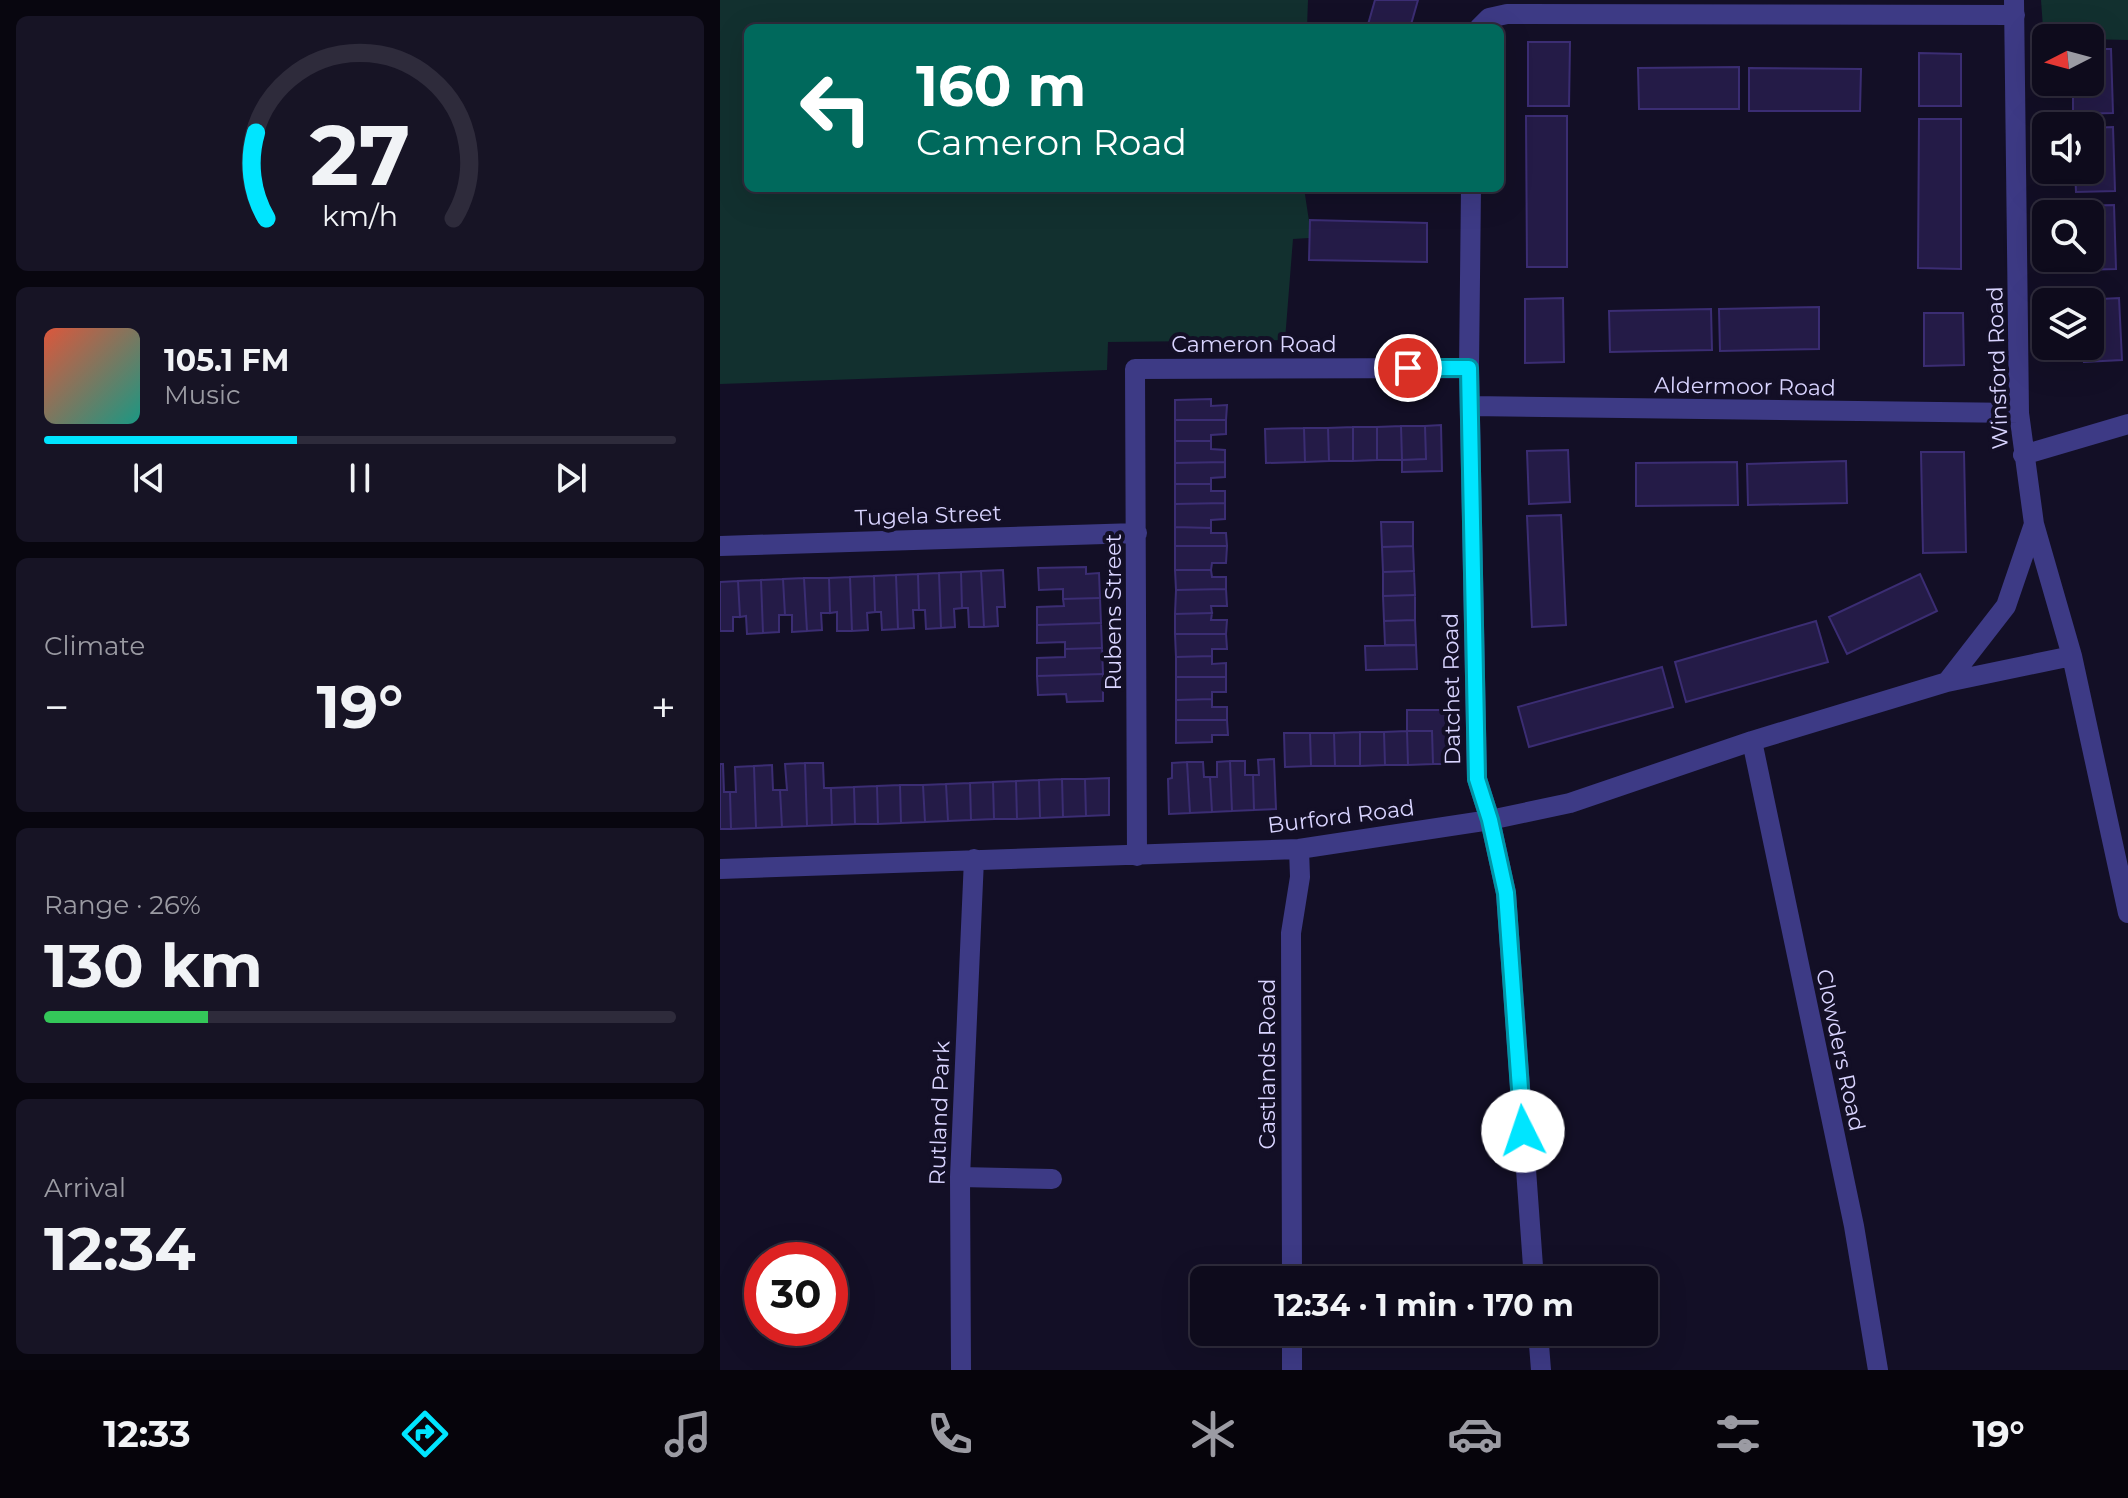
<!DOCTYPE html>
<meta charset="utf-8">
<style>
body{margin:0;font-family:Montserrat,sans-serif;background:#171425;color:#f1f3f6;height:100vh;display:flex;flex-direction:column;font-size:30px;white-space:nowrap}
*{box-sizing:border-box;margin:0}
p{font-size:26px;color:#9b9ba3}
.icon{flex:none;width:44px;height:44px;fill:none;stroke:currentColor;stroke-width:2;stroke-linecap:round;stroke-linejoin:round}
.map{position:relative;flex:1;overflow:hidden}
.side{display:flex;flex-direction:column;gap:16px;padding:16px;background:#08060f;width:720px}
.side>*{flex:none}
.guide{position:absolute;left:24px;top:24px;width:760px;height:168px;border-radius:12px;box-shadow:0 8px 32px #0002,0 0 0 2px #2e2b3b;background:#00695c;color:#fff;overflow:hidden}
.needle{width:52px;rotate:264deg}
.buttons{position:absolute;left:1312px;top:24px;display:grid;gap:16px}
.buttons a{display:grid;place-items:center;width:72px;height:72px;border-radius:12px;background:#0e0b1c;box-shadow:0 8px 32px #0002,0 0 0 2px #2e2b3b;font-size:40px}
.speed{position:absolute;left:24px;top:1242px;display:flex;gap:16px;font-size:40px;font-weight:700;text-align:center}
.speed>*{display:grid;place-content:center;width:104px;height:104px;border-radius:50%;background:#0e0b1c;box-shadow:0 8px 32px #0002,0 0 0 2px #2e2b3b;line-height:1}
.speed .limit{border:12px solid #d22;background:#fff;color:#111}
.pin{position:absolute;display:grid;place-items:center;width:68px;height:68px;color:#fff;margin:-34px;border:4px solid #fff;border-radius:50%;box-shadow:0 2px 8px #0007}
.me{position:absolute;width:88px;margin:-44px;rotate:356deg;stroke-linejoin:round;filter:drop-shadow(0 0 6px #0008)}
.turn{display:flex;align-items:center;gap:28px;height:168px;padding:0 40px;font-size:36px}
.turn .icon{width:104px;height:104px;stroke-width:2.5}
.turn b{display:block;font-size:56px;line-height:68px}
.big{font-size:60px;font-weight:700;line-height:1.1}
.side .tile{flex:1;display:flex;flex-direction:column;justify-content:center;gap:12px;min-width:0;padding:0 28px;border-radius:12px;background:#171425}
.side .dial{align-items:center;gap:0}
.dial svg{height:208px;overflow:visible;fill:none;stroke:#2e2b3b;stroke-width:7;stroke-linecap:round;text-anchor:middle}
.dial text{fill:#f1f3f6;stroke:none}
.song{display:flex;align-items:center;gap:24px}
.cover{width:96px;height:96px;border-radius:12px;background:linear-gradient(135deg,hsl(10 70% 55%),hsl(170 70% 35%))}
.played{height:8px;border-radius:4px;background:linear-gradient(90deg,#00e5ff 40%,#2e2b3b 40%)}
.keys{display:flex;justify-content:space-around;direction:ltr}
.heat{display:flex;justify-content:space-between;align-items:center;font-size:44px;direction:ltr}
.charge{height:12px;border-radius:6px;background:linear-gradient(90deg,#34c759 26%,#2e2b3b 0)}
.trip{position:absolute;left:470px;top:1266px;width:468px;height:80px;border-radius:12px;background:#0e0b1c;box-shadow:0 8px 32px #0002,0 0 0 2px #2e2b3b;font-weight:700;line-height:80px;text-align:center}
.tab-bar{display:flex;height:128px;justify-content:space-around;align-items:center;background:#06040b;color:#9b9ba3}
.tab-bar .icon{width:56px;height:56px}
.tab-bar .active{color:#00e5ff}
.tab-bar b{font-size:36px;color:#f1f3f6}
main{display:flex;flex:1;min-height:0}
.map>svg:first-child{display:block}
.green{fill:#12302f}
.building{fill:#241b47;stroke:#3b2d73;stroke-width:2}
.lines{fill:none;stroke-linecap:round;stroke-linejoin:round}
.minor{stroke:#3d3a85;stroke-width:20}
.route-casing{stroke:#0095a6;stroke-width:20}
.route{stroke:#00e5ff;stroke-width:14}
.labels{text-anchor:middle;stroke-width:8;stroke-linejoin:round;paint-order:stroke}
.street-label{font-size:22px;fill:#d9d4ff;stroke:#130f26}
</style>
<main>
<section class="side">
<div class="tile dial"><svg viewBox="0 0 100 80">
<path d="M14 69A42 42 0 1 1 86 69"/>
<path d="M14 69A42 42 0 0 1 10 36" stroke="#00e5ff"/>
<text x="50" y="56" font-size="32" font-weight="700">27</text>
<text x="50" y="72" font-size="11">km/h</text>
</svg></div>
<div class="tile">
<div class="song"><i class="cover"></i><div><b>105.1 FM</b><p>Music</p></div></div>
<div class="played"></div>
<div class="keys"><svg class="icon" aria-label="previous" viewBox="0 0 24 24"><path d="M18 5L8 12l10 7zM5 5v14"/></svg><svg class="icon" aria-label="pause" viewBox="0 0 24 24"><path d="M8 5v14M16 5v14"/></svg><svg class="icon" aria-label="next" viewBox="0 0 24 24"><path d="M6 5l10 7-10 7zM19 5v14"/></svg></div>
</div>
<div class="tile"><p>Climate</p>
<div class="heat"><a>−</a><b class="big">19°</b><a>+</a></div>
</div>
<div class="tile"><p>Range · 26%</p><b class="big">130 km</b><div class="charge"></div></div>
<div class="tile"><p>Arrival</p><b class="big">12:34</b></div>
</section>
<div class="map">
<svg width="1408" height="1370" viewBox="0 0 1408 1370">
<rect width="100%" height="100%" fill="#130f26"/>
<path class="green" d="M0,0H588L587,28H28V188H584L589,221V238L573,239L565,340L388,342L387,370L0,384Z
M1321,0H1408V40L1326,38L1324,42Z"/>
<path class="building" d="M655,0H698L690,28H647Z
M808,42H850L849,106H808Z
M1370,49H1391L1393,113L1353,114V82H1370Z
M1199,53L1241,54V106H1199Z
M1019,67V109H919L918,68Z
M1029,68L1141,69L1140,111H1029Z
M806,116H847V267H807Z
M1199,119H1241V269L1198,268Z
M1393,127L1395,191L1356,192L1355,170H1370V128Z
M1394,205L1396,269L1358,270L1357,258H1370V214H1356V206Z
M590,220L707,223V262L589,260Z
M843,298L844,362L805,363V299Z
M1399,298L1402,360L1364,362L1363,346H1370V302H1361V300Z
M1099,307V349L1000,351L999,309Z
M991,309L992,350L890,352L889,311Z
M1204,313H1243L1244,365L1204,366Z
M491,399V406L507,405L506,420H455V400Z
M455,420H506V434L491,435V441H455Z
M721,425L722,471L682,472V460L706,459L705,426Z
M681,426H705L706,459L682,460Z
M681,426L682,460H657V427Z
M633,427H657V460L633,461Z
M633,427V461H609L608,428Z
M584,428H608L609,461L585,462Z
M584,428L585,462L546,463L545,429Z
M455,441H491V449L505,450V462L455,463Z
M848,450L850,502L809,504L807,451Z
M1201,452H1244L1246,552L1203,553Z
M1126,461L1127,503L1028,505L1027,464Z
M505,462V477L491,478V484H455V463Z
M1017,462L1018,505L916,506V463Z
M455,484H491V491H505V503L455,504Z
M505,503V519L491,520V528L455,527V504Z
M841,515L846,625L812,627L807,516Z
M661,522H693V546L662,547Z
M455,527L491,528V533H506L507,546H455Z
M455,546H507L506,563H492L491,570H455Z
M693,546L694,571L663,572L662,547Z
M366,567V574L379,573L380,598L343,599V589L319,590L318,568Z
M283,570L285,607H277L278,626L264,627L261,571Z
M455,570H491L492,577H506V589L456,590Z
M261,571L264,627H249L248,608H242L241,572Z
M694,571L695,595L663,596V572Z
M241,572L242,608L234,609L235,627L221,628L219,573Z
M219,573L221,628L206,629L205,610H199L198,574Z
M198,574L199,610H193L194,628L178,629L176,575Z
M1200,574L1217,611L1127,654L1109,617Z
M176,575L178,629L162,630L161,612H155L154,576Z
M154,576L155,612L147,613L148,630L132,631L130,577Z
M130,577L132,631H117V612L110,613L109,578Z
M84,578H109L110,613H101L102,630L87,631Z
M84,578L87,631L72,632V615H65L63,579Z
M63,579L65,615H59V632L43,633L41,580Z
M41,580L43,633L27,634L26,616L20,617L18,581Z
M18,581L20,617H13V631H0V582Z
M506,589L507,606H491L492,613L455,614L456,590Z
M695,595V620L664,621L663,596Z
M380,598L381,623L317,625V607L344,606L343,599Z
M492,613L491,620H507L506,634H455V614Z
M695,620L696,645H665L664,621Z
M1096,621L1108,662L966,702L955,662Z
M381,623L382,648L345,649V642L317,643V625Z
M455,634H506L507,649H492V656L456,657Z
M696,645L697,669L646,670L645,646Z
M382,648L383,674L317,676V658L345,657V649Z
M492,656V664L506,663V677H456V657Z
M942,667L953,707L809,747L798,707Z
M383,674V701L347,702L346,694L318,695L317,676Z
M456,677H506V692H492V699L456,700Z
M492,699V707H507V720H456V700Z
M687,710H727L728,764H713L712,731H687Z
M456,720H507L508,735H492V742L456,743Z
M687,731H712L713,764L688,765Z
M687,731L688,765H665L664,732Z
M640,732V766H615L614,733Z
M640,732H664L665,765L640,766Z
M564,733H590L591,766L565,767Z
M590,733H614L615,766H591Z
M554,759L556,809L534,810L533,775H539L538,760Z
M510,761L512,811L492,812L490,777H497V762Z
M510,761H525V775H533L534,810L512,811Z
M467,762H483L484,777H490L492,812L470,813Z
M467,762L470,813L449,814L448,779L452,778V763Z
M85,763L87,826L62,827L60,790H67L65,764Z
M85,763H103L104,788H111L112,825L87,826Z
M0,764H3L4,792H10L11,829H0Z
M52,765L53,790H60L62,827L36,828L34,766Z
M34,766L36,828L11,829L10,792H16L15,767Z
M389,778V815L366,816L365,779Z
M342,779L343,817L320,818L319,780Z
M342,779H365L366,816L343,817Z
M319,780L320,818L297,819L296,781Z
M296,781L297,819H274L273,782Z
M273,782L274,819L251,820L250,783Z
M250,783L251,820L228,821L226,784Z
M226,784L228,821L205,822L203,785Z
M180,785L181,823L158,824L157,786Z
M180,785H203L205,822L181,823Z
M157,786L158,824H135L134,787Z
M134,787L135,824L112,825L111,788Z"/>
<g class="lines">
<path class="minor" d="M1294,0L1299,413L1314,524L1352,656L1408,913
M759,28L769,18L787,14L1295,15
M751,188L749,368L757,779L770,820L786,893L814,1280
M750,406L1299,413
M1303,455L1408,424
M0,546L417,533
M1227,682L1286,606L1314,524
M1032,741L1134,1226L1158,1370
M417,856L415,369L749,368
M0,869L579,849L770,820L850,803L1032,741L1227,682L1352,656
M240,1177L332,1179
M572,1280L571,933L580,877L579,849
M572,1332V1370
M818,1332L821,1370
M241,1370L240,1177L254,859"/>
</g>
<g class="lines">
<defs>
<path id="route" d="M688,368H749L757,779L770,820L786,893L803,1131"/>
</defs>
<use href="#route" class="route-casing"/>
<use href="#route" class="route"/>
</g>
<g class="labels">
<g class="street-label">
<text x="534" y="352">Cameron Road</text>
<text transform="translate(1277 368) rotate(-92)" y="8">Winsford Road</text>
<text transform="translate(1025 386) rotate(1)" y="8">Aldermoor Road</text>
<text transform="translate(208 515) rotate(-2)" y="8">Tugela Street</text>
<text transform="translate(393 612) rotate(-90)" y="8">Rubens Street</text>
<text transform="translate(731 689) rotate(-91)" y="8">Datchet Road</text>
<text transform="translate(621 816) rotate(-7)" y="8">Burford Road</text>
<text transform="translate(1121 1050) rotate(78)" y="8">Clowders Road</text>
<text transform="translate(547 1064) rotate(-90)" y="8">Castlands Road</text>
<text transform="translate(219 1113) rotate(-88)" y="8">Rutland Park</text>
</g>
</g>
</svg>
<div class="buttons">
<a><svg class="needle" viewBox="-14 -14 28 28"><path d="M0-13l5 13h-10z" fill="#e53935"/><path d="M0 13l5-13h-10z" fill="#9b9ba3"/></svg></a>
<a><svg class="icon" aria-label="sound" viewBox="0 0 24 24"><path d="M4 9h4l5-4v14l-5-4H4zM17 9q2 3 0 6"/></svg></a>
<a><svg class="icon" aria-label="search" viewBox="0 0 24 24"><circle cx="10" cy="10" r="6"/><path d="M15 15l6 6"/></svg></a>
<a><svg class="icon" aria-label="layers" viewBox="0 0 24 24"><path d="M12 4l9 5-9 5-9-5zM3 14l9 5 9-5"/></svg></a>
</div>
<div class="speed"><div class="limit">30</div></div>
<div class="pin" style="left:688px;top:368px;background:#d93025"><svg class="icon" aria-label="arrive" viewBox="0 0 24 24"><path d="M6 21V4h12l-3 4 3 4H6"/></svg></div>
<svg class="me" style="left:803px;top:1131px" viewBox="-20 -20 40 40"><circle r="19" fill="#fff"/><path d="M0-13L10 11 0 6-10 11z" fill="#00e5ff"/></svg>
<div class="trip">12:34 · 1 min · 170 m</div>
<div class="guide">
<div class="turn"><svg class="icon" aria-label="left" viewBox="0 0 24 24"><path d="M17 20v-9H6M10 6l-5 5 5 5"/></svg><div><b>160 m</b>Cameron Road</div></div>
</div>
</div>
</main>
<nav class="tab-bar">
<b>12:33</b>
<svg class="icon active" aria-label="directions" viewBox="0 0 24 24"><path d="M12 3l9 9-9 9-9-9zM9 14v-3h6M13 9l2 2-2 2"/></svg>
<svg class="icon" aria-label="music" viewBox="0 0 24 24"><path d="M9 18V5l10-2v13"/><circle cx="6" cy="18" r="3"/><circle cx="16" cy="16" r="3"/></svg>
<svg class="icon" aria-label="phone" viewBox="0 0 24 24"><path d="M5 4h4l2 5-3 2q2 4 5 5l2-3 5 2v4C11 20 4 13 5 4z"/></svg>
<svg class="icon" aria-label="climate" viewBox="0 0 24 24"><path d="M12 3v18M4 7l16 10M4 17L20 7"/></svg>
<svg class="icon" aria-label="car" viewBox="0 0 24 24"><path d="M5 17H2v-5l4-1 3-4h7l3 4 3 1v5h-3M9 17h6M6 11h13"/><circle cx="7" cy="17" r="2"/><circle cx="17" cy="17" r="2"/></svg>
<svg class="icon" aria-label="filters" viewBox="0 0 24 24"><path d="M4 7h16M4 17h16"/><circle cx="9" cy="7" r="2"/><circle cx="15" cy="17" r="2"/></svg>
<b>19°</b>
</nav>
